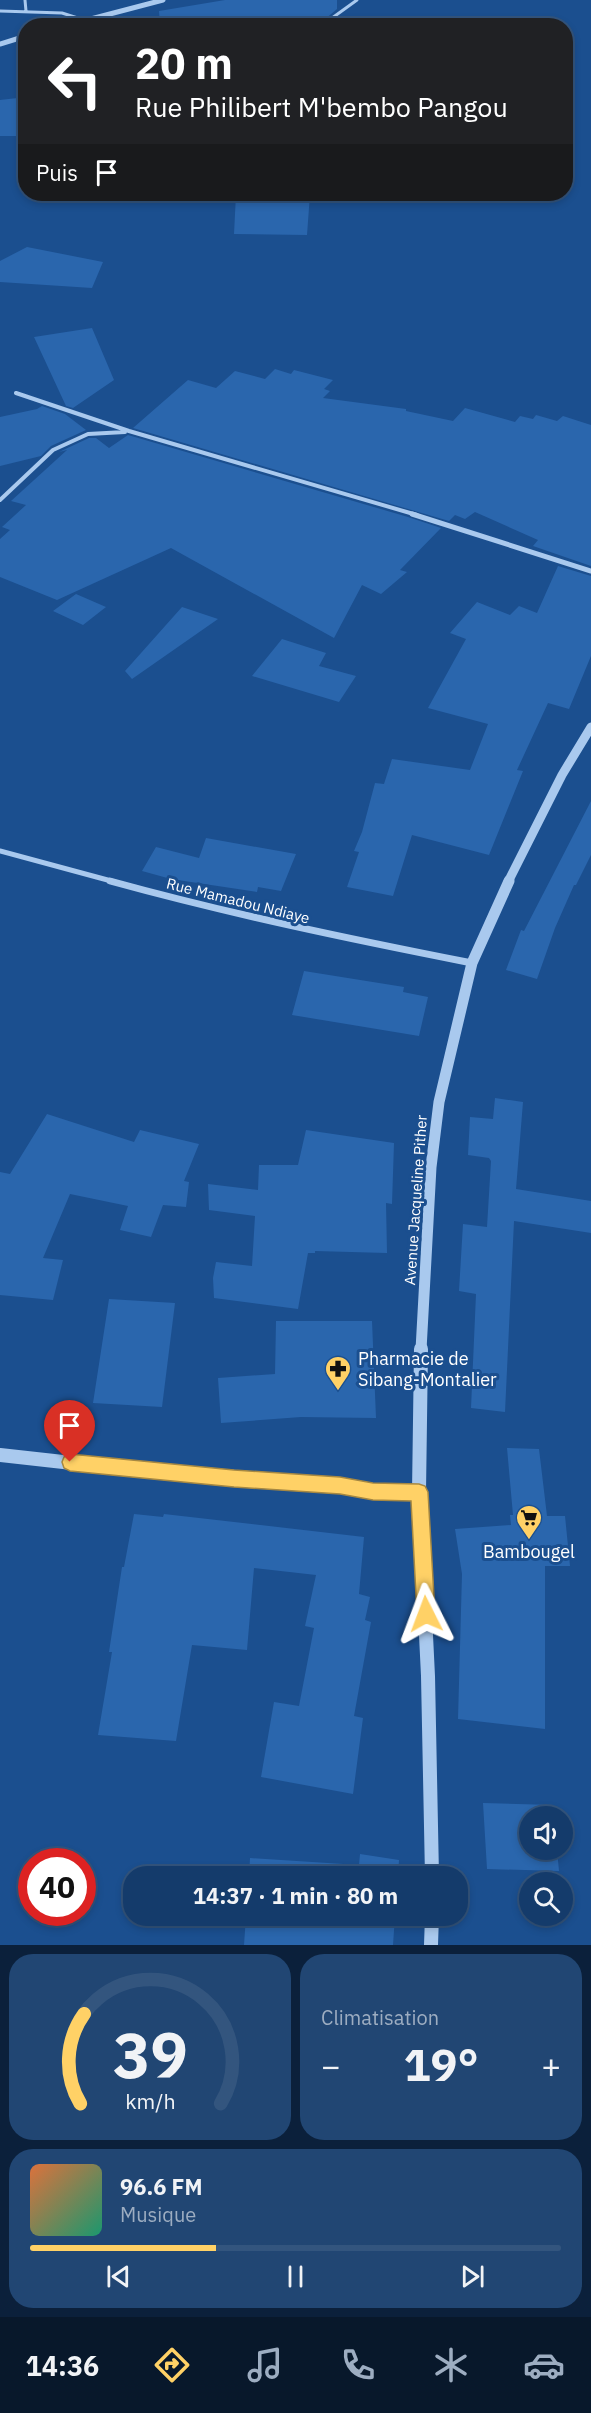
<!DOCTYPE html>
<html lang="fr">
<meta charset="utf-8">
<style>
body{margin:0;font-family:"IBM Plex Sans",sans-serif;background:#214673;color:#f1f3f6;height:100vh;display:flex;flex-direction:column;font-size:22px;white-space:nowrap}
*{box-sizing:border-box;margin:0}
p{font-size:20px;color:#9dadc1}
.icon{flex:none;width:33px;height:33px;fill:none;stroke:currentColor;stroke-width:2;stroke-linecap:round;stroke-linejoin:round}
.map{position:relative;height:1945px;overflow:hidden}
.panel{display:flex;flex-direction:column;gap:9px;padding:9px;background:#0b203b;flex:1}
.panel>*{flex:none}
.top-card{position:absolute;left:18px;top:18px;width:555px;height:183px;border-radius:24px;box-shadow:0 3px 9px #0003,0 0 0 2px #33557e;background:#202124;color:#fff;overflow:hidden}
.buttons{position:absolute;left:519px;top:1806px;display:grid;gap:12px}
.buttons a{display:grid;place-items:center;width:54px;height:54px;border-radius:50%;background:#143b6b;box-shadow:0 3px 9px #0003,0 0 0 2px #33557e;font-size:30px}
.speed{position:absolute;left:18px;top:1848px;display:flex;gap:12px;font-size:30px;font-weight:700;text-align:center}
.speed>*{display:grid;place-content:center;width:78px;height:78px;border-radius:50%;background:#143b6b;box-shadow:0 3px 9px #0003,0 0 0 2px #33557e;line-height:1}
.speed .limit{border:9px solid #d22;background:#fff;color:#111}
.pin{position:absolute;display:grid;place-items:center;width:51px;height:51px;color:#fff;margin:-62px -26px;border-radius:50% 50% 50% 0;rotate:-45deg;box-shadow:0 0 6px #0007}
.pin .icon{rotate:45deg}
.me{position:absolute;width:66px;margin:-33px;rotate:357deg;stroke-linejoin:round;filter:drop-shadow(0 0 4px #0008)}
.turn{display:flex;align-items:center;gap:21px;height:126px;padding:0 18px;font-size:27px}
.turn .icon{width:78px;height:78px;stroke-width:2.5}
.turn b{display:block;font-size:42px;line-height:51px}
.then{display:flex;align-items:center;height:57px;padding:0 18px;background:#0003;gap:12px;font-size:22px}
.big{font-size:45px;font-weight:700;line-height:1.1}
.panel .widget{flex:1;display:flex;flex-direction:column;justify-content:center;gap:9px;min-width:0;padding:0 21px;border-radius:24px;background:#214673}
.panel .dial{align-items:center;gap:0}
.dial svg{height:156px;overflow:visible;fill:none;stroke:#33557e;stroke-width:7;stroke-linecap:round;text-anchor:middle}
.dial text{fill:#f1f3f6;stroke:none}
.song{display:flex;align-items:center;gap:18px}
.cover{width:72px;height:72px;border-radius:9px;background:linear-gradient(135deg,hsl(20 70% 55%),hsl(160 70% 35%))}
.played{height:6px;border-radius:3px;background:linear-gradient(90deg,#ffd166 35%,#33557e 35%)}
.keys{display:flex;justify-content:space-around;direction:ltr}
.heat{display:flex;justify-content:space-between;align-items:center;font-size:33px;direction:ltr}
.panel .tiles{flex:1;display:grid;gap:9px;grid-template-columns:1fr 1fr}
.widget:last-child{grid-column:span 2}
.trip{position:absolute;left:123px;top:1866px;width:345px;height:60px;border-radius:24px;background:#143b6b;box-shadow:0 3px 9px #0003,0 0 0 2px #33557e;font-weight:700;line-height:60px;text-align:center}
.dock{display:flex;height:96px;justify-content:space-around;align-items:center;background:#08182b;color:#9dadc1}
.dock .icon{width:42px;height:42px}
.dock .selected{color:#ffd166}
.dock b{font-size:27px;color:#f1f3f6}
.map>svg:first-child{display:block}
.building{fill:#2a66ad}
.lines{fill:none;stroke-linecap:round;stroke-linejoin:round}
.minor-far3{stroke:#a9c9ee;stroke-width:3}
.minor-far2{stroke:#a9c9ee;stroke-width:4}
.minor-far1{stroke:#a9c9ee;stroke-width:5}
.minor{stroke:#a9c9ee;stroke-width:7}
.tertiary-far3{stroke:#a9c9ee;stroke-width:5}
.tertiary-far2{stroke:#a9c9ee;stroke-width:9}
.tertiary-far1{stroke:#a9c9ee;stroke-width:11}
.tertiary{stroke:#a9c9ee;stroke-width:14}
.route{fill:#ffd166;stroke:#a68842;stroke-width:1.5}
.labels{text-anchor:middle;stroke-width:6;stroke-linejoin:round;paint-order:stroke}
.street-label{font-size:15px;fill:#fff;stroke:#1b4f8f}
.near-poi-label{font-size:18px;fill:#fff;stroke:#1b4f8f;text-anchor:start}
</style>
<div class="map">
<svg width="591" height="1945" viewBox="0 0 591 1945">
<rect width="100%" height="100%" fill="#1b4f8f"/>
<path class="building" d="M225,0H337V9L317,26H160L159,11Z
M26,97V136H0V100Z
M236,194H310L307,235L234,234Z
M27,247L103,262L92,288L0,282V261Z
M92,328L114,380L73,408L66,406L34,337Z
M275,369L291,374L294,370L333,380L324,389L330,391L323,398L406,409V411L453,421L465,408L515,422L520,416L533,419L536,415L557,421L563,416L591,425V566L533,546L538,540L475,512L465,519L455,515L449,521L133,428L188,380L216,388L235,371L265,379Z
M42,406L65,414L86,430L51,446L41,456L0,466V417L37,409Z
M128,435L408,517L441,528L400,570L407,572L381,594L362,585L334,638L171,548L57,600L0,577V539L10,530L2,527L26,505L11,501L67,450L59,452L89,438H96L109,448Z
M558,566L591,576V656L569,709L548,703L517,770L523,771L489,855L412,835L393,896L347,887L359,852L354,851L362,832L375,783L384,784L392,759L470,770L488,724L428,708L466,639L450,633L477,602L510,615L519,606L537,613Z
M76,594L106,607L83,625L53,611Z
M182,607L218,619L132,679L125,671Z
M282,639L326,653L319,666L356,676L339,702L252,676Z
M591,801V855L576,885H574L555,928L537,979L506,970L521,930L524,931Z
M206,838L296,854L281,891L258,887L257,892L171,879L142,871L156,847L199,858Z
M304,971L404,987L403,992L428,997L419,1036L292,1015Z
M495,1098L523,1102L516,1189L591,1201V1233L514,1221L505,1412L471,1408L476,1294L459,1291L463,1224L487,1227L491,1161L489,1158L468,1155L470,1117L493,1119Z
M47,1114L134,1142L140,1130L199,1144L184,1181L189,1182L186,1207L163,1205L151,1237L120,1230L128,1206L70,1194L43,1258L63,1260L53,1300L0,1295V1172L10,1174Z
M306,1130L394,1143L392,1204L386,1203L387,1253L315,1251V1253H308L298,1309L214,1298L213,1278L216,1262L252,1266L255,1216L209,1210L208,1184L258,1190L259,1165H298Z
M109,1299L175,1303L162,1407L93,1403Z
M276,1321H372L376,1418L301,1417L221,1423L218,1378L275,1374Z
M507,1448L539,1449L547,1516H565L570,1566H545V1729L458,1719L462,1574L455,1529L511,1525L510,1515H513Z
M134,1514L163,1517L164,1514L364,1537L359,1594L370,1597L365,1620L371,1622L354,1716L363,1718L353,1794L261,1777L274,1702L299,1706L314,1628L305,1626L316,1575L254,1568L247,1650L192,1645L176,1741L98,1735L112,1652H109L122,1567H124Z
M483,1803L553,1805L554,1816H530V1850H557L559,1871L487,1869Z
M360,1854L399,1860L398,1876H249L250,1858L359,1865Z
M246,1916H395L393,1945H244Z"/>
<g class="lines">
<path class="minor-far3" d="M25,0L26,11
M0,11L62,13L84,20
M321,26L357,0"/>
<path class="minor-far2" d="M16,393L129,431L417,515
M0,500L53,450L88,434L125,432"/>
<path class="minor-far1" d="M412,514L591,571
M0,851L115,882"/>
<path class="minor" d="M110,881C230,914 350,939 472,963"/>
<path class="tertiary-far3" d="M64,26L163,0
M0,44L26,36"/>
<path class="tertiary-far2" d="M508,882L562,775L591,727"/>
<path class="tertiary-far1" d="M421,1350L431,1167L439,1102L472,963L509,881"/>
<path class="tertiary" d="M421,1349L419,1492L428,1676L432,1876
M0,1455L117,1468L340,1485L373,1491L419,1492
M431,1945L432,1916"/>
</g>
<path class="route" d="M70,1454L234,1470L340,1477L373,1483L419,1484L425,1486L428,1492L435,1614L433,1620L426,1623L419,1620L417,1614L411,1501L373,1500L340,1494L234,1487L70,1471L64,1468L62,1462L64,1457Z"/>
<defs>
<symbol id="pharmacy-pin" viewBox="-11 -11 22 30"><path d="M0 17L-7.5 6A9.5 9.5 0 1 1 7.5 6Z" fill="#ffd166" stroke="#1b4f8f"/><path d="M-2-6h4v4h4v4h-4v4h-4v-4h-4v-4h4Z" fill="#111"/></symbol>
<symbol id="supermarket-pin" viewBox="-11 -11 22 30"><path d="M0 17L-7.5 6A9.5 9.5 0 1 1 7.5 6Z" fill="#ffd166" stroke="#1b4f8f"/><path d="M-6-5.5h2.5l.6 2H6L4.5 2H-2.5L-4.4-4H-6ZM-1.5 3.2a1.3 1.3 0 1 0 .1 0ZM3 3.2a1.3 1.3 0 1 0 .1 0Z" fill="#111"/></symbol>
</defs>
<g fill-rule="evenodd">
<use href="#pharmacy-pin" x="323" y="1354" width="30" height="40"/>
<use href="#supermarket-pin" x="514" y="1503" width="30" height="40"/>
</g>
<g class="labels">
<g class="street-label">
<text transform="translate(238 901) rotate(14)" y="5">Rue Mamadou Ndiaye</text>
<text transform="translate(416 1200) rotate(-86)" y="5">Avenue Jacqueline Pither</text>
</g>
<g class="near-poi-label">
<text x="358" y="1365">Pharmacie de<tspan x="358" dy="21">Sibang-Montalier</tspan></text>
<text x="529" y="1558" text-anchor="middle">Bambougel</text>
</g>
</g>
</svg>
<div class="buttons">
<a><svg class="icon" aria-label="sound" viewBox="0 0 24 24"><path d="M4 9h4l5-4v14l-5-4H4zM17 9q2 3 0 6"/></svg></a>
<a><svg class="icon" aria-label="search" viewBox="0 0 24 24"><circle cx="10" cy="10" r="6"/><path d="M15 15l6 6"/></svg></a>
</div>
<div class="speed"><div class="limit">40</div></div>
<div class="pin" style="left:70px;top:1462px;background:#d93025"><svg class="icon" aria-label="arrive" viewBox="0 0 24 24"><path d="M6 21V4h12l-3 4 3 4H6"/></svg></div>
<svg class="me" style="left:426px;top:1614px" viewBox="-20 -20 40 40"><path d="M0-17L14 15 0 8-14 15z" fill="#ffd166" stroke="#fff" stroke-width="4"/></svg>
<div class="trip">14:37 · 1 min · 80 m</div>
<div class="top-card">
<div class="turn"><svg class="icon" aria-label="left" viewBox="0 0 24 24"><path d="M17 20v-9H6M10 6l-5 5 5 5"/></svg><div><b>20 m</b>Rue Philibert M'bembo Pangou</div></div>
<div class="then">Puis<svg class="icon" aria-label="arrive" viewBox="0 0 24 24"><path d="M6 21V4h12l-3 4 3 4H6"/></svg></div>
</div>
</div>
<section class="panel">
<div class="tiles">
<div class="widget dial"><svg viewBox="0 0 100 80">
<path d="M14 69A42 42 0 1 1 86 69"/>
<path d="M14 69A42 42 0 0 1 16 23" stroke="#ffd166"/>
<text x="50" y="56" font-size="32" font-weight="700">39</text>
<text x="50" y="72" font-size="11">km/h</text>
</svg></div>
<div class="widget"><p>Climatisation</p>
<div class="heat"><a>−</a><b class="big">19°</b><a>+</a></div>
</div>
<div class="widget">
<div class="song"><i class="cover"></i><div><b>96.6 FM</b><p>Musique</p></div></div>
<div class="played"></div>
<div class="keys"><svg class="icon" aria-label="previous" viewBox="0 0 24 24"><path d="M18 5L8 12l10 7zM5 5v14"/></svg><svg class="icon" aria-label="pause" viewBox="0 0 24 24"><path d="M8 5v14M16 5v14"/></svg><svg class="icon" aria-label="next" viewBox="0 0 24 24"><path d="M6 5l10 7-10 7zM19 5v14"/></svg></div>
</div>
</div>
</section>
<nav class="dock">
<b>14:36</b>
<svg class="icon selected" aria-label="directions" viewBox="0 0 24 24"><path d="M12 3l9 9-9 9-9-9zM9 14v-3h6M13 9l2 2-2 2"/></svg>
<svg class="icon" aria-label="music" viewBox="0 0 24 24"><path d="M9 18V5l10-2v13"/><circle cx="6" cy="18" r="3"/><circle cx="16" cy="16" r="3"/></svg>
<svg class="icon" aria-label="phone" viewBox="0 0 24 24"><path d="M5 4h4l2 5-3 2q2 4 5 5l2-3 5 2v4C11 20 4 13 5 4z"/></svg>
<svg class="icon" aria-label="climate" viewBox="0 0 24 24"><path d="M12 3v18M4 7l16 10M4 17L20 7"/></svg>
<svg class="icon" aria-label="car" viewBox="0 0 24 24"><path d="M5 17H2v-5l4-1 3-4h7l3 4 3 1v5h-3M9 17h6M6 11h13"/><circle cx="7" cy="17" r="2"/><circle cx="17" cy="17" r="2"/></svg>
</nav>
